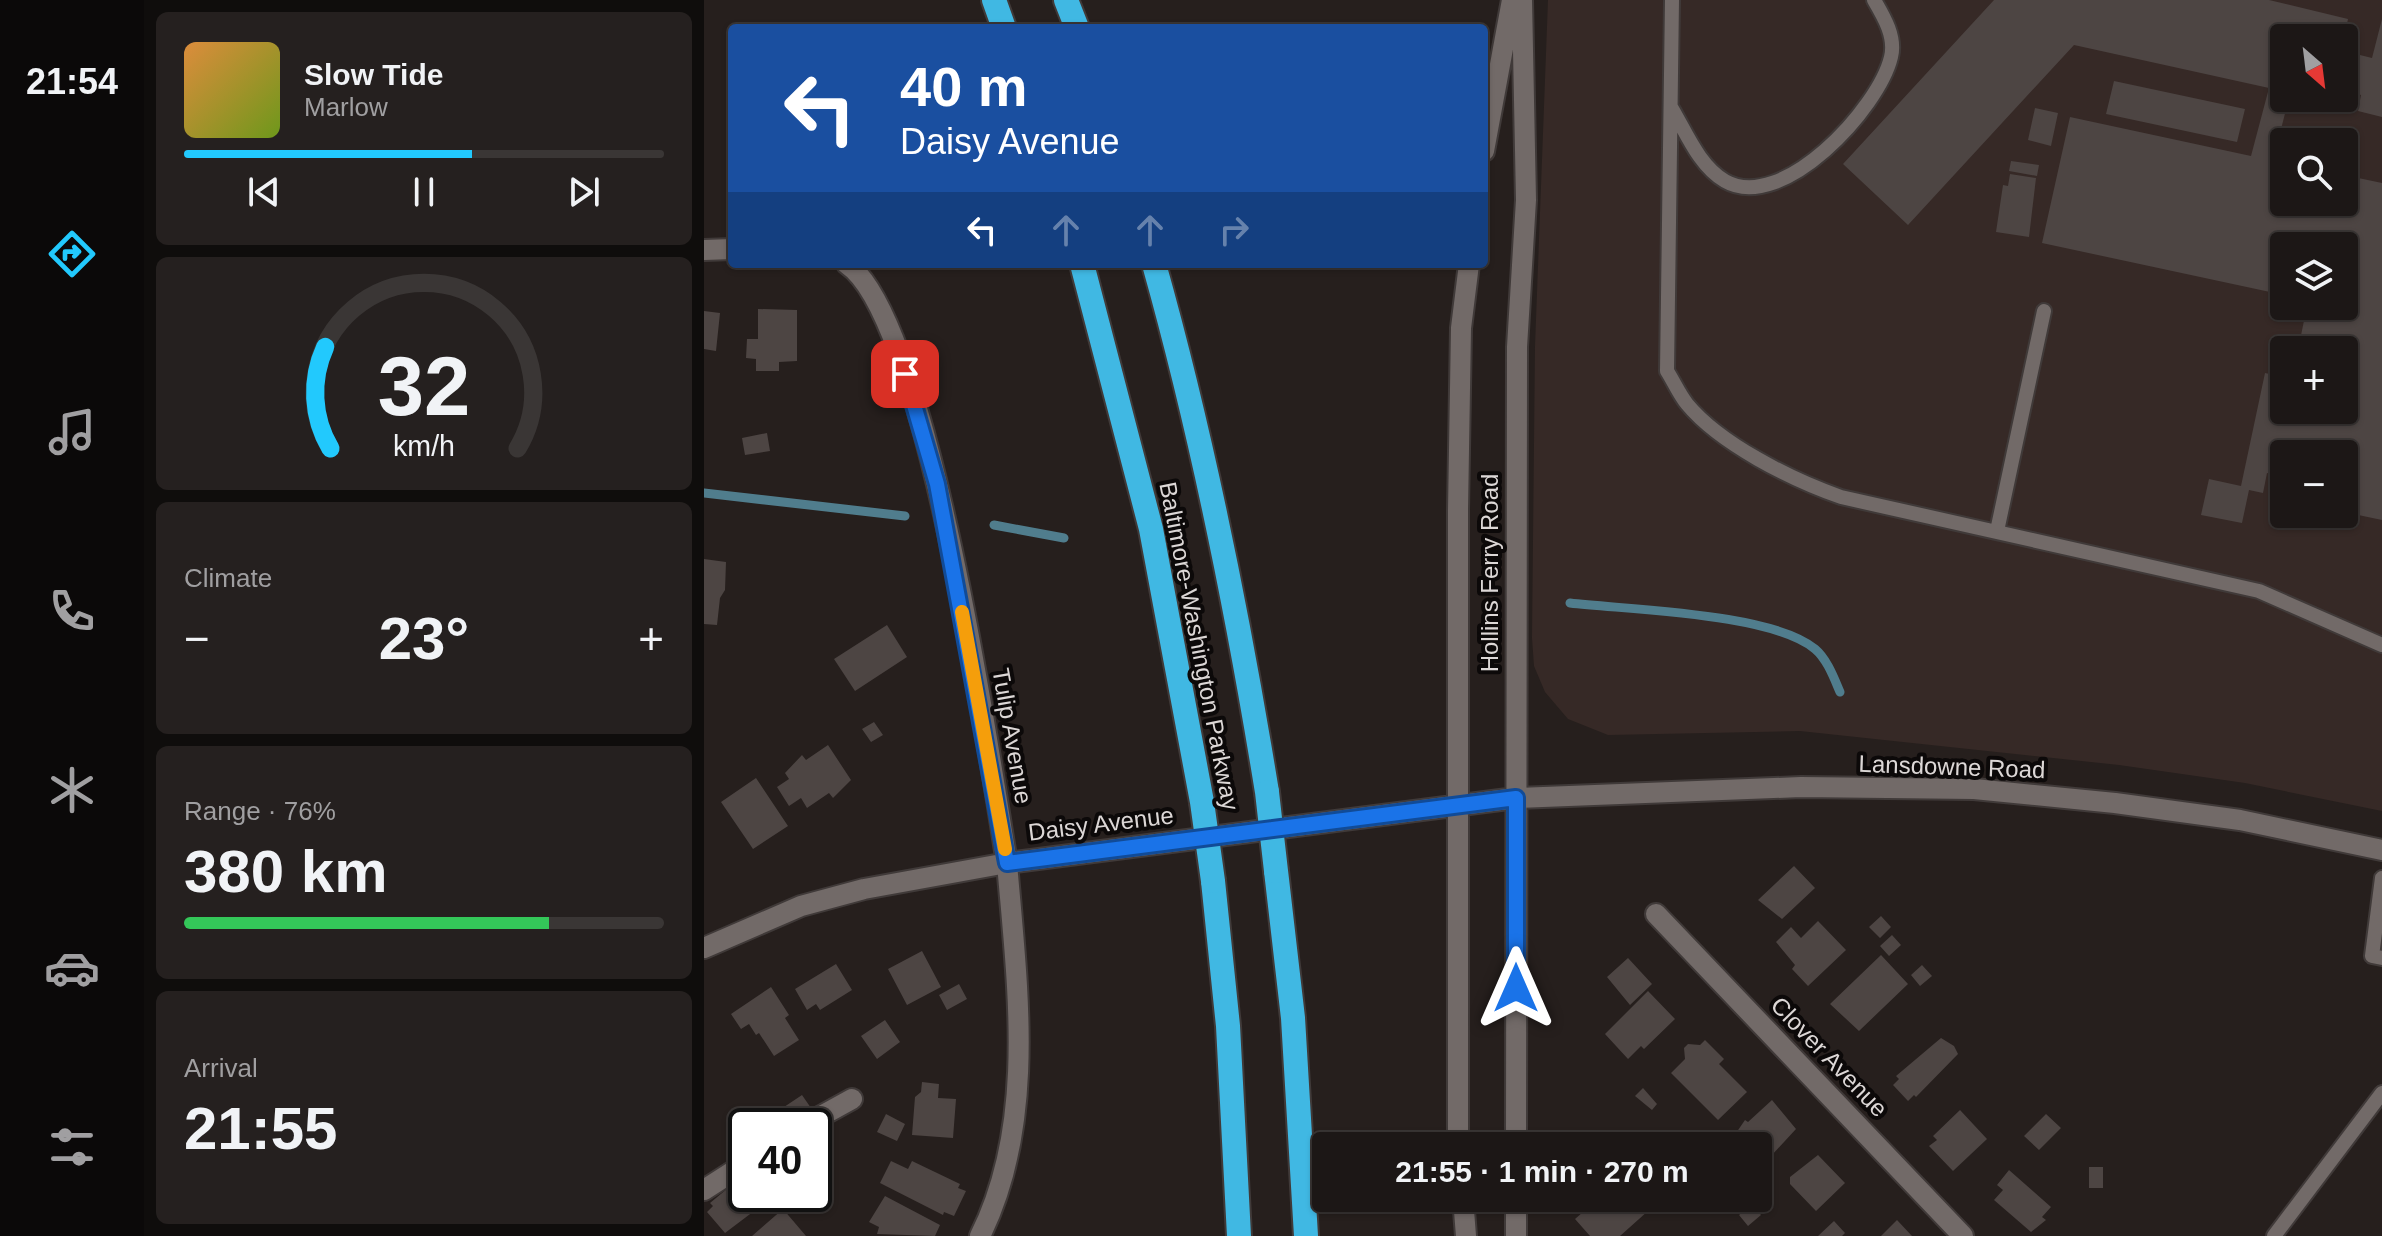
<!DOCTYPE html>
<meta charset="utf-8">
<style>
body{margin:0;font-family:Helvetica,sans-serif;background:#25201f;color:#f1f3f6;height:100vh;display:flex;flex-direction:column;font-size:30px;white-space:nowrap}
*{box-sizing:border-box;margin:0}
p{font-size:26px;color:#a09fa1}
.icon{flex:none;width:44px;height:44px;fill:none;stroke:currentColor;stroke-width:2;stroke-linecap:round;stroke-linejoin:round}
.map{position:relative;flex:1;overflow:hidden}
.sheet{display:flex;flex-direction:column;gap:12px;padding:12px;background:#0f0d0c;width:560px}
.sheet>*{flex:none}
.top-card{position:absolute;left:24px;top:24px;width:760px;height:244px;border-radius:8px;box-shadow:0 2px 6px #0004,0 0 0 2px #3a3635;background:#1a4fa0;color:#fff;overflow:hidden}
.needle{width:52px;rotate:152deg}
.tools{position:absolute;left:1566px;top:24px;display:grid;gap:16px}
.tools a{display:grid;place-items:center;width:88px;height:88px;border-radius:8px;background:#1c1716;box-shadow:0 2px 6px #0004,0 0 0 2px #3a3635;font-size:40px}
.speed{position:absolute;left:24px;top:1108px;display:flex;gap:16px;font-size:40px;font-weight:700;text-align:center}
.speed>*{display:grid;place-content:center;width:104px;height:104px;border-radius:50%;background:#1c1716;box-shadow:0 2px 6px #0004,0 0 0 2px #3a3635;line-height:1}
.speed .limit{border:4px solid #111;border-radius:12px;background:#fff;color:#111}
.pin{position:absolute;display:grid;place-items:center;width:68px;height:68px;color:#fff;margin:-34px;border-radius:16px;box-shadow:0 4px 12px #0006}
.me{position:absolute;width:88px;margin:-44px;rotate:0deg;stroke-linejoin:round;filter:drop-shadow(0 0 6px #0008)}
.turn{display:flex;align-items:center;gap:28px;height:168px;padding:0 40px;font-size:36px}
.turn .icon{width:104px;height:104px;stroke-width:2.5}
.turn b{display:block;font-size:56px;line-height:68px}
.lanes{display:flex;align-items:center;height:76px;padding:0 40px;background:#0003;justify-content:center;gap:40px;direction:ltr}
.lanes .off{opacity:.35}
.big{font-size:60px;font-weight:600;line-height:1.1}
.sheet .tile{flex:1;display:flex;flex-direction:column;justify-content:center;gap:12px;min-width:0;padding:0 28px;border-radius:12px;background:#25201f}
.sheet .dial{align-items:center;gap:0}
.dial svg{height:208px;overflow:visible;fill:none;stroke:#3a3635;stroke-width:7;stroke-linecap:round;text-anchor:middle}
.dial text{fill:#f1f3f6;stroke:none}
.song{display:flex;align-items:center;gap:24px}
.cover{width:96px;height:96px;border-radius:12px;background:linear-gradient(135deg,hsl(30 70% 55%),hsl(80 70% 35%))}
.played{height:8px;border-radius:4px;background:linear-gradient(90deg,#22c9fd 60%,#3a3635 60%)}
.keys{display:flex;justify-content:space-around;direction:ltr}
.heat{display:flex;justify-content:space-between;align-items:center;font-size:44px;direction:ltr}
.charge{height:12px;border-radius:6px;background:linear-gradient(90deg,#34c759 76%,#3a3635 0)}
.trip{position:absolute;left:608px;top:1132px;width:460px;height:80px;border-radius:8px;background:#1c1716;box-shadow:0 2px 6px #0004,0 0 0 2px #3a3635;font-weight:600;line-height:80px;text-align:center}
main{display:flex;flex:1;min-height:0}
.dock{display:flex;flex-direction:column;width:144px;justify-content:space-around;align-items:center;background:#0b0909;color:#a09fa1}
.dock .icon{width:56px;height:56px}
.dock .active{color:#22c9fd}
.dock b{font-size:36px;color:#f1f3f6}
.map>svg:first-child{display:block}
.built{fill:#362926;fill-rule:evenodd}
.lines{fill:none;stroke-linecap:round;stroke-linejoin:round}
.stream{stroke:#507d8d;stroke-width:9}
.building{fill:#4d4543}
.lane-casing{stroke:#403a39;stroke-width:18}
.street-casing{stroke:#403a39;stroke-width:24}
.secondary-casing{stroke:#403a39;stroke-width:24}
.highway-casing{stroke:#403a39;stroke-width:28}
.lane{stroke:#726a68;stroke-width:14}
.street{stroke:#726a68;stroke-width:20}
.secondary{stroke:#726a68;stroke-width:20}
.highway{stroke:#40b8e3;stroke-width:24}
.highway-bridge-casing{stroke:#403a39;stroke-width:28;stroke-linecap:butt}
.highway-bridge{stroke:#40b8e3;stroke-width:24}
.route-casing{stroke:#114b97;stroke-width:20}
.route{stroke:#1a73e8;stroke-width:14}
.slow{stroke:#f59e0b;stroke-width:14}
.labels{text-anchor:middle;stroke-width:8;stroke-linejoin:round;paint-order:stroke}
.street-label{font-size:24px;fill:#dcd7d6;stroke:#0c0909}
</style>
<main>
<nav class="dock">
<b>21:54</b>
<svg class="icon active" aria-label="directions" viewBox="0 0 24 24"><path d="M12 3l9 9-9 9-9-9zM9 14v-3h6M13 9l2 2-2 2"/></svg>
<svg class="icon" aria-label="music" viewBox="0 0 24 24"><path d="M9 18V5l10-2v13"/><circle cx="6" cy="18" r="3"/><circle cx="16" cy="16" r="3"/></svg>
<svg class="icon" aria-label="phone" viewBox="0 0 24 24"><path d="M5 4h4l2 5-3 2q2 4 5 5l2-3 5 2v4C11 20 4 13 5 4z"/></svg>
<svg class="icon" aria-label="climate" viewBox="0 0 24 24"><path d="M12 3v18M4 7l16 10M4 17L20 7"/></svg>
<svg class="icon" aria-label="car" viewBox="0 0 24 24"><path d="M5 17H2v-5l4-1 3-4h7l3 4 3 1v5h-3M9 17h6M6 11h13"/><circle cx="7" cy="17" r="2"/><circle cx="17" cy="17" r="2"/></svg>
<svg class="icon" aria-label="filters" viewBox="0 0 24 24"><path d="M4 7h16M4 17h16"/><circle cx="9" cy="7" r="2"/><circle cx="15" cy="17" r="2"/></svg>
</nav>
<section class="sheet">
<div class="tile">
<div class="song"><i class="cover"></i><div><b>Slow Tide</b><p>Marlow</p></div></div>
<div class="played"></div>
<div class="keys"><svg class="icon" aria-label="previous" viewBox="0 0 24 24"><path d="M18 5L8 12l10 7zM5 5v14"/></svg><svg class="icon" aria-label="pause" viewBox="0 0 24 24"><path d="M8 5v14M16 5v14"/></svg><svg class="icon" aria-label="next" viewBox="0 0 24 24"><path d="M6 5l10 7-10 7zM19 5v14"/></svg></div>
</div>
<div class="tile dial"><svg viewBox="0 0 100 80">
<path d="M14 69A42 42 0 1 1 86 69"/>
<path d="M14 69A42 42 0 0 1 12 30" stroke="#22c9fd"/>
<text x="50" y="56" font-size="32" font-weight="700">32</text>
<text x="50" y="72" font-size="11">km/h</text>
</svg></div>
<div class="tile"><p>Climate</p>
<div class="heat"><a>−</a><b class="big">23°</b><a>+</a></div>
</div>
<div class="tile"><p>Range · 76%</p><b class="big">380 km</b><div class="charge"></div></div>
<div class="tile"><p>Arrival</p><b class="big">21:55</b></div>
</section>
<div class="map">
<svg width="1678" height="1236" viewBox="0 0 1678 1236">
<rect width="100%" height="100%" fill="#261f1d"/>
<path class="built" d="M844,0H1678V811L1541,783L1415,765L1096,731L904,735L864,719L841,692L830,666L828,638L831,346ZM1580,38H1640V98H1580ZM1580,142H1640V202H1580ZM1580,246H1640V306H1580ZM1580,350H1640V410H1580ZM1580,454H1640V514H1580Z"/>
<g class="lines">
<path class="stream" d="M0,493L201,516
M290,525L360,538
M866,603C926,610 1068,613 1111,649C1123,659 1130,678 1136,692"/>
</g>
<path class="building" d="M1290,0H1565L1644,19L1640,38H1580V98H1585L1569,160L1580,162V202H1640V175L1678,183V520L1640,512V454H1580V477L1563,473L1559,493L1545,490L1538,523L1497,515L1505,479L1537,486L1561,373L1580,377V410H1640V350H1594L1603,306H1640V246H1580V295L1338,243L1366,117L1547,156L1565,88L1370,45L1204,225L1139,164Z
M1678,19V117L1654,111L1657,95L1640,91V51L1668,58Z
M1410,81L1541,109L1533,142L1402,114Z
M1331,108L1354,113L1347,146L1324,140Z
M1307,161L1335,165L1333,176L1305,171Z
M1306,174L1332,178L1325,237L1292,232L1299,185L1304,186Z
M54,309L93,310V361L75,362V371H52V359L42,358L43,339H54Z
M0,311L16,313L12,351L0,349Z
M63,433L66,451L41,455L38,438Z
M0,559L22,562L21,590L16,598L13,625L0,624Z
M183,625L203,657L151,691L130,659Z
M170,722L179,735L167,742L158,729Z
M124,745L147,780L129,798L125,793L103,808L97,798L85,806L73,787L85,779L81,773L98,755L102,760Z
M52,778L84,826L49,849L17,802Z
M1090,866L1111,888L1078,919L1054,900Z
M1177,916L1187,927L1176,938L1165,927Z
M1114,921L1142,950L1104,986L1088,969L1091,965L1072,942L1087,927L1097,938Z
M1188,935L1197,945L1185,956L1176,946Z
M218,951L237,987L203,1005L184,969Z
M1177,955L1204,984L1155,1031L1126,1004Z
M924,958L948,984L926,1005L903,977Z
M132,964L148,990L116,1010L112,1004L103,1010L91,989Z
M1218,965L1228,976L1216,986L1207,975Z
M255,984L263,999L243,1010L235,995Z
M67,987L85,1015L81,1018L95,1040L70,1056L55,1033L52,1035L45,1024L37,1029L27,1014Z
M944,991L971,1019L940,1049L937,1046L924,1059L901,1034Z
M181,1020L196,1042L173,1059L157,1036Z
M1237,1038L1250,1046L1254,1054L1212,1097L1210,1095L1204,1101L1189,1085L1195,1079L1192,1076Z
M1001,1040L1020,1059L1015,1064L1043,1092L1014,1120L967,1073L981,1059L980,1048L984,1044L996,1045Z
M218,1082L235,1084L234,1098L252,1099L249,1138L208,1135L211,1097L217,1092Z
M939,1088L953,1104L948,1110L931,1096Z
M98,1095L107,1108L85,1121L77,1109Z
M1068,1100L1092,1129L1067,1156L1053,1143L1041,1146L1030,1136L1041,1120L1044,1122Z
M1256,1110L1283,1139L1249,1171L1225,1146L1233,1140L1229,1136Z
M182,1114L201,1124L193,1141L173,1132Z
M1342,1114L1357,1128L1335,1150L1320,1136Z
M1114,1155L1141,1183L1112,1211L1086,1184V1177Z
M187,1161L204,1169L208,1161L256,1184L254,1188L262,1191L250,1216L240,1212L239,1215L176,1183Z
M1385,1167H1399V1188H1385Z
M1305,1170L1347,1207L1338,1217L1342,1220L1327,1232L1290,1200L1299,1190L1293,1185Z
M42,1173V1194L70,1196L21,1233L3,1212L9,1206L6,1203Z
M181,1196L236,1225L231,1236L173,1234L175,1227L165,1222Z
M895,1198H940L936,1201L944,1211L916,1236H886L871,1219Z
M1048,1204L1057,1215L1044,1226L1035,1215Z
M79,1209L102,1236H48Z
M1193,1220L1208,1236H1177Z
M1130,1221L1141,1233L1138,1236H1114Z"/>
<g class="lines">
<defs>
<path id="lane" d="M968,0L963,371C970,382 975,394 983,404C1016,444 1088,480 1137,497L1555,591L1678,645
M967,107C982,132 995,166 1021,181C1078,214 1175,108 1187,57C1192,37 1180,17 1170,0
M1293,531L1340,311
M1678,878L1668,956L1678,958
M1570,1236L1678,1093"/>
<path id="street" d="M952,914L1259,1236
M99,1126L148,1099
M0,1190L42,1163
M276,1236C333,1122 313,984 303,863"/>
<path id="secondary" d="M780,151L808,0
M0,250L28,249
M143,264C223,318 285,754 303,863
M0,948L97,906L160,889L303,863L812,798L1097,787L1270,789L1411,803L1536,820L1678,850
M754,1146V510L757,328L765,264
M812,1146L813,347L822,200L818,0
M759,1198L762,1236
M812,1236V1198"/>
<path id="highway" d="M290,0L300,28
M362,0L373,28
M378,264L447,529L498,802
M450,264C499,438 534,614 563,792
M572,871L589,1018L602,1236
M509,881L524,1026L535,1236"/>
</defs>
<use href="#lane" class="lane-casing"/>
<use href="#street" class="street-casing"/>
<use href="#secondary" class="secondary-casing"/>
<use href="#highway" class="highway-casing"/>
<use href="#lane" class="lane"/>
<use href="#street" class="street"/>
<use href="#secondary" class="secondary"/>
<use href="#highway" class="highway"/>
<defs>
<path id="highway-bridge" d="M563,792L572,871
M498,802L509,881"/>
</defs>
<use href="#highway-bridge" class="highway-bridge-casing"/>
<use href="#highway-bridge" class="highway-bridge"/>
</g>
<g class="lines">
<defs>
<path id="route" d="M201,374L233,484L303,863L812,798V988"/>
</defs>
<use href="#route" class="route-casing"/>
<use href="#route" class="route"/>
<path class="slow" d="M258,612L301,849"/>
</g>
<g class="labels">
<g class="street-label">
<text transform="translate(786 573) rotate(-90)" y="8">Hollins Ferry Road</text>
<text transform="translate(495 646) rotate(79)" y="8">Baltimore-Washington Parkway</text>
<text transform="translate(308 736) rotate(80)" y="8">Tulip Avenue</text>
<text transform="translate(1248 767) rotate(2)" y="8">Lansdowne Road</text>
<text transform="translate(397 824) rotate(-7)" y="8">Daisy Avenue</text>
<text transform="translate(1125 1057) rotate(46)" y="8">Clover Avenue</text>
</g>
</g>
</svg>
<div class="tools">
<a><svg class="needle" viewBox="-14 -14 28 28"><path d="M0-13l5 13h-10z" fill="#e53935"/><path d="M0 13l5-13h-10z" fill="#a09fa1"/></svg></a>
<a><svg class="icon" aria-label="search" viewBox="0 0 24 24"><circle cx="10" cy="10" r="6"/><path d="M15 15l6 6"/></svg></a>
<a><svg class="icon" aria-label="layers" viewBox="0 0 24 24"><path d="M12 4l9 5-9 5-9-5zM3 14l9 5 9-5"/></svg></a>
<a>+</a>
<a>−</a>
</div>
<div class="speed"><div class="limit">40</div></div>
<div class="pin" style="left:201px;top:374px;background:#d93025"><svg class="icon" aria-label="arrive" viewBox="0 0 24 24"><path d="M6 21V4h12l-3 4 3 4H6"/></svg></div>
<svg class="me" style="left:812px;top:988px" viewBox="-20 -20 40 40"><path d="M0-17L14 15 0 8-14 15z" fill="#1a73e8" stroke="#fff" stroke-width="4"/></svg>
<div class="trip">21:55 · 1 min · 270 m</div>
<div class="top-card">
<div class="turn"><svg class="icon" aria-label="left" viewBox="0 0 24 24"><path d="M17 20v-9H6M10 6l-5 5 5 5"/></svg><div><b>40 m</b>Daisy Avenue</div></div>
<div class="lanes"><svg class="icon" aria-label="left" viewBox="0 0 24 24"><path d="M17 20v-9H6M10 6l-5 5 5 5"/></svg><svg class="icon off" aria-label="ahead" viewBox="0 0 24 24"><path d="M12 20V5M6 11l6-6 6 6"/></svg><svg class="icon off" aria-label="ahead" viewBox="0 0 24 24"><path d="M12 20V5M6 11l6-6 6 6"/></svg><svg class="icon off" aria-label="right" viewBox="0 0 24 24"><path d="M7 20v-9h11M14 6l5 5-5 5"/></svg></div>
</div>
</div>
</main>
